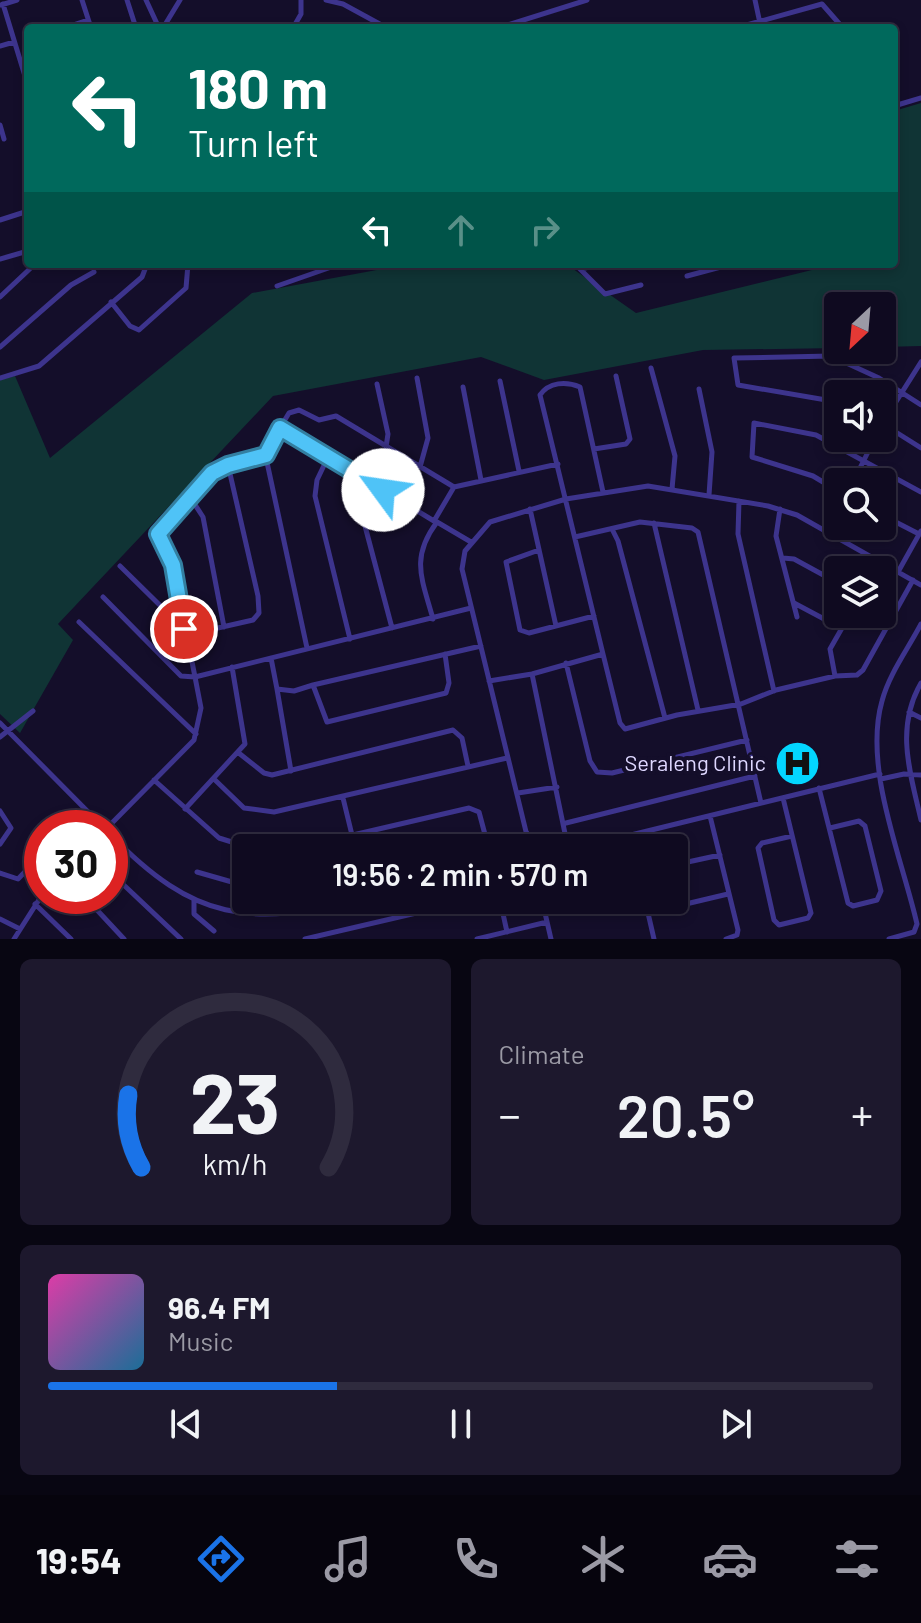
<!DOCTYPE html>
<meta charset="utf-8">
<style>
body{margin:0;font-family:Barlow,sans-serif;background:#1d182d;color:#f1f3f6;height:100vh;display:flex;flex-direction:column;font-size:30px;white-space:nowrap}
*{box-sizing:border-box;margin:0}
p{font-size:26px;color:#9b9aa5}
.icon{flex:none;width:44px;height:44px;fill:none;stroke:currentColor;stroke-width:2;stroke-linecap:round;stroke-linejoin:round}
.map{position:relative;height:939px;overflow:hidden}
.side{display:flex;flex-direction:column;gap:20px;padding:20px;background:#080612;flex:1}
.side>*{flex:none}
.banner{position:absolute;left:24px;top:24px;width:874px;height:244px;border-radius:8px;box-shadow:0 4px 12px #0003,0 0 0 2px #2f2b3e;background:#00695c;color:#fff;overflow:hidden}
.needle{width:52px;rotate:206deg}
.fabs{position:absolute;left:824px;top:292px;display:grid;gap:16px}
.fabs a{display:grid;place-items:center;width:72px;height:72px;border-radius:8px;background:#0f0a20;box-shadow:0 4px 12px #0003,0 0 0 2px #2f2b3e;font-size:40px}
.speed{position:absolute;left:24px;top:810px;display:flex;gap:16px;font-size:40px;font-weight:700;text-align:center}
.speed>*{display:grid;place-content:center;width:104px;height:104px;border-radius:50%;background:#0f0a20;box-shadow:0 4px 12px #0003,0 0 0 2px #2f2b3e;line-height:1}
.speed .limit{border:12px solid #d22;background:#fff;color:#111}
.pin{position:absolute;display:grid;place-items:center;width:68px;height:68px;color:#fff;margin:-34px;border:4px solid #fff;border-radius:50%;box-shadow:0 2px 8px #0007}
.me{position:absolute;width:88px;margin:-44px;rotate:301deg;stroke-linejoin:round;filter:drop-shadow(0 0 6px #0008)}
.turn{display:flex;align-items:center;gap:28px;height:168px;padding:0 32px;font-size:36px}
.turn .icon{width:104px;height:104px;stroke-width:2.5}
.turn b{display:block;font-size:56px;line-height:68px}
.lanes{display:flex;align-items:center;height:76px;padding:0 32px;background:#0003;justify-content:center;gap:40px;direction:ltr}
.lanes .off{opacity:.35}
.big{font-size:60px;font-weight:600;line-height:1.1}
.side .tile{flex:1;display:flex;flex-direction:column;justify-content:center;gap:12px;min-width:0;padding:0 28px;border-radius:12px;background:#1d182d}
.side .dial{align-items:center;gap:0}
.dial svg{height:208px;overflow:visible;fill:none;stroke:#2f2b3e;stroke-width:7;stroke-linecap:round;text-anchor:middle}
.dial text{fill:#f1f3f6;stroke:none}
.song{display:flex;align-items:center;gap:24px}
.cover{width:96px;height:96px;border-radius:12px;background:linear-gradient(135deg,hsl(320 70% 55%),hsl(200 70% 35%))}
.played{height:8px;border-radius:4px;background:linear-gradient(90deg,#1a73e8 35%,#2f2b3e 35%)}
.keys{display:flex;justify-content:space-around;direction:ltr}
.heat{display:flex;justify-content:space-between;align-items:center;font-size:44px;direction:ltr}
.side .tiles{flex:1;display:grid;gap:20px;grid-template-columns:1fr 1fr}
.tile:last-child{grid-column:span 2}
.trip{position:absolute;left:232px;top:834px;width:456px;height:80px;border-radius:8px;background:#0f0a20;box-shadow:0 4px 12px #0003,0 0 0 2px #2f2b3e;font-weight:600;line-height:80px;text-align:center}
.menu{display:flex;height:128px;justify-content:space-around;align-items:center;background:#06040d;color:#9b9aa5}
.menu .icon{width:56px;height:56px}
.menu .selected{color:#1a73e8}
.menu b{font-size:36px;color:#f1f3f6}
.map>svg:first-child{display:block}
.green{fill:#103435}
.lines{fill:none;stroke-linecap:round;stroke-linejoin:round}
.minor{stroke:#3d348d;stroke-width:5}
.route-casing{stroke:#337fa1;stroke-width:20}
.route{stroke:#4fc3f7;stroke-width:14}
.labels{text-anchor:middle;stroke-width:8;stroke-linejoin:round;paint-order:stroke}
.poi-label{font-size:22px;fill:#ded7ff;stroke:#140e2a;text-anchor:end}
</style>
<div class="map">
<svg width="921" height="939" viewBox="0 0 921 939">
<rect width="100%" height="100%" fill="#140e2a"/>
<path class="green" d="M921,103V346L882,347V306H838V348L703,350L544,380L481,357L273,396L58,624L73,640L20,733L0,714V380L15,376L50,458L252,293L409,264H566L636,313L820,268L819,264H894V111Z"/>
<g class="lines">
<path class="minor" d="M82,0L91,28
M127,0L136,28
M146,0L159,28
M326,0L343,4L387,28
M755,0L761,28
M3,4L28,86
M1,5L17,0
M64,28L88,20
M163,28L180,0
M293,28L301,14V0
M498,28L587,0
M736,28L822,4L843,28
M0,46L14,42
M894,106L921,98
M0,125L4,139
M0,220L28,211
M0,259L28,251
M575,264L605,294L641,285
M581,269L601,264
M687,276L732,264
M277,286L340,264
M0,297L35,264
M111,302L130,326L139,330L186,288L188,264
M0,347L71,285L94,272
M651,368L675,456L672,489
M0,378L39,366L142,277L147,264
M417,378L428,438L420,467
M500,381L519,471
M377,384L388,434L386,447
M463,387L481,480
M699,389L712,452L709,495
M838,402L738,385L734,358L831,356L879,378L921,405
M882,424L921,362
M883,424L921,448
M280,428L434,521L454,487
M594,449L626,444L630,439L616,376
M328,457L317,480L315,496L350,639
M853,482L875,438
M383,490L365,526L392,628
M838,491L813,476L752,457L754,423L816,435L921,492
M190,497L203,517L224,627
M739,501L738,534L774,691
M530,509L556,626
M780,509L776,536L797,617
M882,515L919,534
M437,522L471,542
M654,523L698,710
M612,529L618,541L665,718
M825,532L838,508
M575,537L640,522L692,528L698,532L761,803
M539,550L506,562L520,630L529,633L594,616
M783,558L794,559L838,583
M120,566L183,628
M898,572L921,531
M103,597L181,676L195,677L173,565L158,534L212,473L228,465L266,455
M794,603L841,628
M850,614L830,649L835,676L857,675L863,670L913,580
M433,619C422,579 410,558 437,522
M79,622L196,734
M187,635L253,620L259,613L258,596L228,465
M307,648L265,453L289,413L299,410L319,420L336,416L454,487L558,464
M603,654L620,723L625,729L677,715L741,704L776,690L835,676
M271,658L277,689L294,691L313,685L327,722L446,693L449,683L445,654
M566,663L590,761L597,772L612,773L747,740
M532,674L568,848
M489,681L532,674L603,654L540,395C549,382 566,381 580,387L603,492
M921,683C895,728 910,772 921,820
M313,685L481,646
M277,689L291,771
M909,712L921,718
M0,723L104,828
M0,737L33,711
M240,754L264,773L272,775L453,730L462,738L468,766
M214,779L244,808L274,812L507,758
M881,779L904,774L921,775
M154,780L219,838L251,848
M819,788L848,903L853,906L877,900L881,891L865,826L859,821L830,828
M518,793L557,787
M343,798L352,835
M783,798L811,913L808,918L779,925L774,920L758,848L762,843L792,836
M185,809L245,744L232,667
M0,811L11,828L0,844
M710,816L738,930L737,935L726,939
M566,823L755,776
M107,828L194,740L201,708L195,677L471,608
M110,834C195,922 248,926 364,900
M628,835L631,848
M297,848L469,808L479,812L487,842
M459,848L527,833
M530,848L462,569L465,551L490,522L566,499L648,486L768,506L797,515L921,585
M578,848L880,774
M674,865L720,855
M110,872L181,939
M197,872L246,886
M0,873L18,879L42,854
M84,896L124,939
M194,900V914L214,931
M500,900L507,932
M542,900L551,939
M645,900L654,939
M35,904L71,939
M648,913L728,894
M0,919L20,929
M14,939L42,895
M305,939L472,900
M477,939L547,922
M889,939L914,932L917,924C902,858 863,768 882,701C889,674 908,649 921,624"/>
</g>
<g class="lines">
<defs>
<path id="route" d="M184,629L173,565L158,534L212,473L228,465L266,455L280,428L383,490"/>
</defs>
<use href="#route" class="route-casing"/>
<use href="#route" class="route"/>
</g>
<defs>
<symbol id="hospital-disc" viewBox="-11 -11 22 22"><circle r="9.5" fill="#03d6ff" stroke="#140e2a"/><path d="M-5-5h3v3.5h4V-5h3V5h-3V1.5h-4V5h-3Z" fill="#111"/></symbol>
</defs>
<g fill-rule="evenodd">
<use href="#hospital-disc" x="772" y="738" width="51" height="51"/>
</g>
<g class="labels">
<g class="poi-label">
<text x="766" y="771">Seraleng Clinic</text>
</g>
</g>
</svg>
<div class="fabs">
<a><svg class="needle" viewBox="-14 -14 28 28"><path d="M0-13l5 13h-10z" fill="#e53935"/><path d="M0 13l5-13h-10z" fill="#9b9aa5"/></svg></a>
<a><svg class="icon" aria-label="sound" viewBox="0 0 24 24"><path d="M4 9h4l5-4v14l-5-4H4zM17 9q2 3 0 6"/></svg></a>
<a><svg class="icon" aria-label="search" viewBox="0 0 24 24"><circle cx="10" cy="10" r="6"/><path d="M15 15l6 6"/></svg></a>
<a><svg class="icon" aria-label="layers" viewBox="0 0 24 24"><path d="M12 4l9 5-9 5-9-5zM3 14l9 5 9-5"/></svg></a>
</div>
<div class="speed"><div class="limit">30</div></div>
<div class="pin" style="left:184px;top:629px;background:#d93025"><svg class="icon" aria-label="arrive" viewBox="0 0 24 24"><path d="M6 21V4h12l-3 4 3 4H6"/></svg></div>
<svg class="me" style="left:383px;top:490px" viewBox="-20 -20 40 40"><circle r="19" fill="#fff"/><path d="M0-13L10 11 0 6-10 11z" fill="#4fc3f7"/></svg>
<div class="trip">19:56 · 2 min · 570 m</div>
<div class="banner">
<div class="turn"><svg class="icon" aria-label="left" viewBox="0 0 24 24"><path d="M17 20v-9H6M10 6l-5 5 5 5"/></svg><div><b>180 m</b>Turn left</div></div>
<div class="lanes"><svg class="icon" aria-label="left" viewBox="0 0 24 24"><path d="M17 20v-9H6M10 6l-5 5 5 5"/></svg><svg class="icon off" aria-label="ahead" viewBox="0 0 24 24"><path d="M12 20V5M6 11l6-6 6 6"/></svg><svg class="icon off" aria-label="right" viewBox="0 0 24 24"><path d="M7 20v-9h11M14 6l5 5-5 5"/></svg></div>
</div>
</div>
<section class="side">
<div class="tiles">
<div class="tile dial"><svg viewBox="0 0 100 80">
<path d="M14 69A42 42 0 1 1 86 69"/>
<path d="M14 69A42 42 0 0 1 9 41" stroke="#1a73e8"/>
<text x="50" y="56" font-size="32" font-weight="700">23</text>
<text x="50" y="72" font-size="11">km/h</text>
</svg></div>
<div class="tile"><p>Climate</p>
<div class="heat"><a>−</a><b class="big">20.5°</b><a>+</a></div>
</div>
<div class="tile">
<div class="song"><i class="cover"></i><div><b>96.4 FM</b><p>Music</p></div></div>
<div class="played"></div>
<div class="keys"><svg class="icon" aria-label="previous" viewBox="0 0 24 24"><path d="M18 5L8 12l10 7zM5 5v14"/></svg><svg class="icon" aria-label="pause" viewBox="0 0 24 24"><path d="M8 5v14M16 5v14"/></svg><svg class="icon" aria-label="next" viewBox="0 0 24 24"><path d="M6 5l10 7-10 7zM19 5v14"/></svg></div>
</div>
</div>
</section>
<nav class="menu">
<b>19:54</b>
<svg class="icon selected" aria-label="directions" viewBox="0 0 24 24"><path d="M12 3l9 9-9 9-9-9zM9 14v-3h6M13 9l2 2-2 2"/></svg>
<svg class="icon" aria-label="music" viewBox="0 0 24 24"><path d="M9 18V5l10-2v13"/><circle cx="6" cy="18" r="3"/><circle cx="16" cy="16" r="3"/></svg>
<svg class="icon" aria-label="phone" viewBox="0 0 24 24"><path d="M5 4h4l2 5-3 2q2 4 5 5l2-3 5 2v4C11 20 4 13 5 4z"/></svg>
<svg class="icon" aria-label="climate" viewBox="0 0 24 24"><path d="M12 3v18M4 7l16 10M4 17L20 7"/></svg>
<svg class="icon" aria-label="car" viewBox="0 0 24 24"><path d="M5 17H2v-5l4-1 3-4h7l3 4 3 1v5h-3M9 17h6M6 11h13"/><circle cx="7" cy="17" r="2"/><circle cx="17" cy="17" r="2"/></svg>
<svg class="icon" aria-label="filters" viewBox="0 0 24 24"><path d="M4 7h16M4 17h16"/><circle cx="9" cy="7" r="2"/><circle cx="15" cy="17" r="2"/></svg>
</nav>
